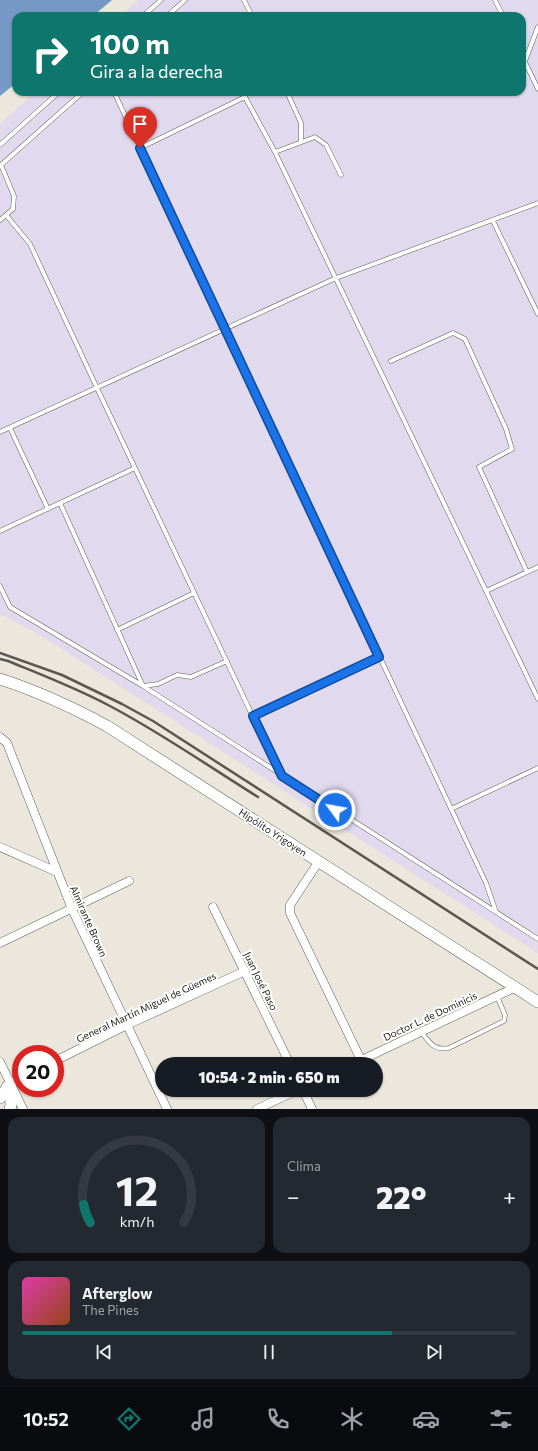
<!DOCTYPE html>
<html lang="es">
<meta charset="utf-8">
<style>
body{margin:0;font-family:Commissioner,sans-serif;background:#242831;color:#f1f3f6;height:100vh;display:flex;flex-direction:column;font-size:15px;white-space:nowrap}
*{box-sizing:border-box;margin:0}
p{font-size:13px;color:#9ea1a6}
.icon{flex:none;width:22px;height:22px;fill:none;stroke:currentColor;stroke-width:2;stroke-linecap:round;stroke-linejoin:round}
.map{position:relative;height:1109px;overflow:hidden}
.panel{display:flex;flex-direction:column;gap:8px;padding:8px;background:#0d0f14;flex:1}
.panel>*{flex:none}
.top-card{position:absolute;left:12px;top:12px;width:514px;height:84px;border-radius:12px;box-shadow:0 1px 3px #0004;background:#0f766e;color:#fff;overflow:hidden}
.speed{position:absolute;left:12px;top:1045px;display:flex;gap:8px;font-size:20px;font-weight:700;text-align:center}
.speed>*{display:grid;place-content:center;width:52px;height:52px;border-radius:50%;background:#171b24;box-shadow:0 1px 3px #0004;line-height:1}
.speed .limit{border:6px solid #d22;background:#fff;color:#111}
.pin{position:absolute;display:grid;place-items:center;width:34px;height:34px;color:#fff;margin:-41px -17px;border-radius:50% 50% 50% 0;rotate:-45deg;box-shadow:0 0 4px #0007}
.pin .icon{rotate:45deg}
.me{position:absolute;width:44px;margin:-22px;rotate:302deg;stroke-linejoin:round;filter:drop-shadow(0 0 3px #0008)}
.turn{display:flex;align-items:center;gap:14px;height:84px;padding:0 12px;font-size:18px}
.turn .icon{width:52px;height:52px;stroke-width:2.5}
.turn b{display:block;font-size:28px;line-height:34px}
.big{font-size:30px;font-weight:800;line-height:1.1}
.panel .card{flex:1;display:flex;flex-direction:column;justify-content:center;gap:6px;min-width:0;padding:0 14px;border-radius:12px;background:#242831}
.panel .dial{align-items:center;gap:0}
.dial svg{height:104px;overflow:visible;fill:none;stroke:#363941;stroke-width:7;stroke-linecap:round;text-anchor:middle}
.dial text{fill:#f1f3f6;stroke:none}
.song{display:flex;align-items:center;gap:12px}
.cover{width:48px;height:48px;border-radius:6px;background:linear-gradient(135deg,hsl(320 70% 55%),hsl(20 70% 35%))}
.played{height:4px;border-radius:2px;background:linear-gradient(90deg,#0f766e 75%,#363941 75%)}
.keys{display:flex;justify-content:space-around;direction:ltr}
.heat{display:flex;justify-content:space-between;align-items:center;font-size:22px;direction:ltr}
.panel .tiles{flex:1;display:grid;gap:8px;grid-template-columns:1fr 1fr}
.card:last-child{grid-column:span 2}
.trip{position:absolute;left:155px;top:1057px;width:228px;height:40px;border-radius:20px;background:#171b24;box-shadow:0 1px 3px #0004;font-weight:800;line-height:40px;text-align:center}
.tab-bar{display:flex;height:64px;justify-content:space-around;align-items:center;background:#090b0e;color:#9ea1a6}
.tab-bar .icon{width:28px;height:28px}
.tab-bar .current{color:#0f766e}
.tab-bar b{font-size:18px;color:#f1f3f6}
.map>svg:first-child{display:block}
.industrial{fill:#e1d9ee}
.water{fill:#7698c4}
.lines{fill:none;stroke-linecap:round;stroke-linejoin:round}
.lane-casing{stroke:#625f55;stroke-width:5}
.street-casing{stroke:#625f55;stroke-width:9}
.secondary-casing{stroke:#625f55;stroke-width:12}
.lane{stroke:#fff;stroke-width:4}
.street{stroke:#fff;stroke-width:8}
.secondary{stroke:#fff;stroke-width:11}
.rail{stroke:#595751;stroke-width:2.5}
.route-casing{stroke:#114b97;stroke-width:10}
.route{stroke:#1a73e8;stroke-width:7}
.labels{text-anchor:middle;stroke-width:4;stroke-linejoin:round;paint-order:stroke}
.street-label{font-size:10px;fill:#24221e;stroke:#fff}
</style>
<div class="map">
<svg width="538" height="1109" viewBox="0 0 538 1109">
<rect width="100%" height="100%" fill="#ebe7dc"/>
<path class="industrial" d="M138,0H538V953L35,632L0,614V124L35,92H522V16H121Z"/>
<path class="water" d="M0,0H112L93,16H16V83L0,96Z"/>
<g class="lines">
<defs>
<path id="lane" d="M244,0L252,16
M495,0L503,16
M143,16L161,0
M167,16L185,0
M522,56L538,89
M525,61L538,27
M114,92L486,883L496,912
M287,92L301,123V142
M0,145L59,92
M140,148L245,97L275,152L538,699
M275,152L315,137L326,145L341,175
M6,215L30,244L97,388L281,776
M0,220L13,209L14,196L1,165L83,92
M493,221L538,314
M391,361L453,333L465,339L506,429L512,449L479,467L527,572
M10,428L48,509
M0,432L336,278L538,203
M60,503L143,686L158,684L177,675L191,677L227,661
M0,531L135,468
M0,586L10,607L143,686L538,939
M486,591L538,567
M117,630L194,593
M253,716L379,657
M451,809L538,768
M421,1032C430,1042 433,1051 449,1048L504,1021L505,1015L497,996"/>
<path id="street" d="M0,737L7,743L72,909L167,1109
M0,847L57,872
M319,861L290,905V913L361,1060
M213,907L290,1064
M0,943L129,881
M55,1061L127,1025L245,971
M0,1062L23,1109
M353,1064L516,987
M6,1086L21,1078
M303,1090L312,1109
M257,1109L298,1090"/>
<path id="secondary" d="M0,679C37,691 72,707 107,726L538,1002
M0,1098L10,1084
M10,1109L11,1105L10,1084"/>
</defs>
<use href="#lane" class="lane-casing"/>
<use href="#street" class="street-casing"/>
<use href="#secondary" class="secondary-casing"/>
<use href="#lane" class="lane"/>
<use href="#street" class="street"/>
<use href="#secondary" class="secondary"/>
<path class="rail" d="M0,653L62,675L122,704L153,721L538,969
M0,659L8,661C42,675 76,688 108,705C160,732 208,766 258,797"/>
</g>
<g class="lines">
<defs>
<path id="route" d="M140,148L379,657L253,716L282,776L335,810"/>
</defs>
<use href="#route" class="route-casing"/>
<use href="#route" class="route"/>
</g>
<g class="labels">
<g class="street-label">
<text transform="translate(273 832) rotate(33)" y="4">Hipólito Yrigoyen</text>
<text transform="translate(89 921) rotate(66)" y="4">Almirante Brown</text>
<text transform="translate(261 981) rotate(64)" y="4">Juan José Paso</text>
<text transform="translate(146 1007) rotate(-25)" y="4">General Martín Miguel de Güemes</text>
<text transform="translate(430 1016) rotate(-25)" y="4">Doctor L. de Dominicis</text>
</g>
</g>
</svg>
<div class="speed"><div class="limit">20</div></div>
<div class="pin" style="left:140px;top:148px;background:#d93025"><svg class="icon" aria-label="arrive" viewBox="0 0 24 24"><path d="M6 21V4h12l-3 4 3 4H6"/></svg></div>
<svg class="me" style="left:335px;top:810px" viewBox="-20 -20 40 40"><circle r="17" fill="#1a73e8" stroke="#fff" stroke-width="3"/><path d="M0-11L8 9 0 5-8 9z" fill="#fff"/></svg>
<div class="trip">10:54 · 2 min · 650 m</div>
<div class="top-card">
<div class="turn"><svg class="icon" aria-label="right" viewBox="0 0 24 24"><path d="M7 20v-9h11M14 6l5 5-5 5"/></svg><div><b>100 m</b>Gira a la derecha</div></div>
</div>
</div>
<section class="panel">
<div class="tiles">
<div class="card dial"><svg viewBox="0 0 100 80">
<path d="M14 69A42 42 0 1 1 86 69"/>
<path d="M14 69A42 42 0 0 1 9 55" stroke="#0f766e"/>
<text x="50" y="56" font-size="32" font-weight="700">12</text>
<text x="50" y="72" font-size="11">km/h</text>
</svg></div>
<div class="card"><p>Clima</p>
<div class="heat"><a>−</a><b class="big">22°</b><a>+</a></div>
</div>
<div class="card">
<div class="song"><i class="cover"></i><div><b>Afterglow</b><p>The Pines</p></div></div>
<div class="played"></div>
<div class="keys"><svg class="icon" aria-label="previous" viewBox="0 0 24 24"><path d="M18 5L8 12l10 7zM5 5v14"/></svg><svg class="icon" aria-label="pause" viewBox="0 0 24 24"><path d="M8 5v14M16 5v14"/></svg><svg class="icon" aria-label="next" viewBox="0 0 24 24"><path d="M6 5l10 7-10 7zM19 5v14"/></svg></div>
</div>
</div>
</section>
<nav class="tab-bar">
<b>10:52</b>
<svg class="icon current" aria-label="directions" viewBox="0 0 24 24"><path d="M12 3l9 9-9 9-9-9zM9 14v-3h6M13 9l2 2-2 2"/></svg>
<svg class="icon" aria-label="music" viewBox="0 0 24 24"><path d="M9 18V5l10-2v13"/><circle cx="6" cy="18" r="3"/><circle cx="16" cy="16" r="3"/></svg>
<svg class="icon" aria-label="phone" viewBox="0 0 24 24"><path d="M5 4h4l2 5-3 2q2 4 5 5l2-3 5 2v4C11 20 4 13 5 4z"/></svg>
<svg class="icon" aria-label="climate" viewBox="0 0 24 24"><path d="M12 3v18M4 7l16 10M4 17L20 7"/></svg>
<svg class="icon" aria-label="car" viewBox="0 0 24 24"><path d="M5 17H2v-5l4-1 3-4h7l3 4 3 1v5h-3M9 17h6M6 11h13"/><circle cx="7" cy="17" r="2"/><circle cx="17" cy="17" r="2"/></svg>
<svg class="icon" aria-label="filters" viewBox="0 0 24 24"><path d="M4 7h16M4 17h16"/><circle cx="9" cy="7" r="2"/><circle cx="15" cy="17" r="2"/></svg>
</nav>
